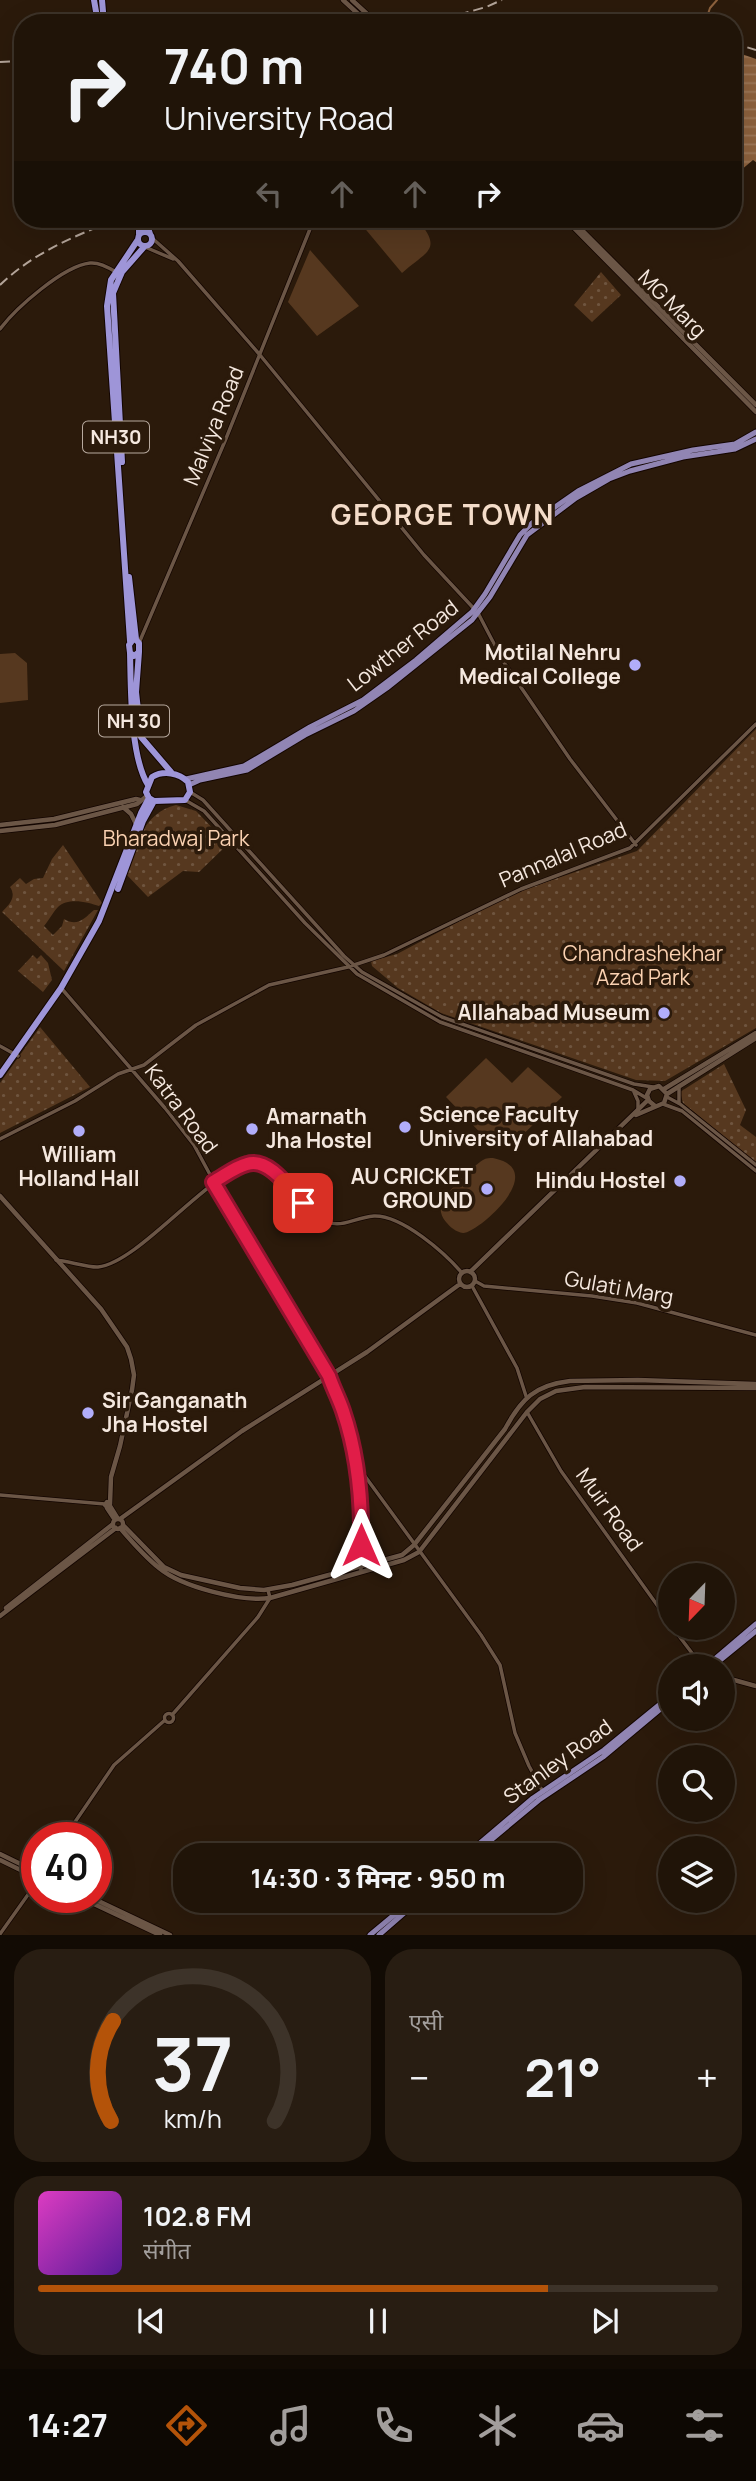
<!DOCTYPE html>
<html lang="hi">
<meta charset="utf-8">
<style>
body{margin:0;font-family:Manrope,"Noto Sans Devanagari",sans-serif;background:#281d12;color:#f1f3f6;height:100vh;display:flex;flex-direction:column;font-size:26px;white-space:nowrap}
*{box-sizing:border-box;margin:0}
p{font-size:23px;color:#a29e9c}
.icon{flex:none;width:38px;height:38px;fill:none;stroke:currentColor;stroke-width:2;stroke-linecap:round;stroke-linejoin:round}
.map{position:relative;height:1935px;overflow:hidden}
.panel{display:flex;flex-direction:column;gap:14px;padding:14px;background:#120b04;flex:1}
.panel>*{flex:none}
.top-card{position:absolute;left:14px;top:14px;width:728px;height:214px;border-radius:28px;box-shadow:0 7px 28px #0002,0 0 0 2px #3d3329;background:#201408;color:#f1f3f6;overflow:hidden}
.needle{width:46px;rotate:203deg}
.tools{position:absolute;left:658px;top:1563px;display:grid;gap:14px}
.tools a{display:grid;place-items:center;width:77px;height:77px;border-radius:50%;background:#201408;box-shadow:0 7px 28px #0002,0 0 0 2px #3d3329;font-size:35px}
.speed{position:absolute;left:21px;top:1822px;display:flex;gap:14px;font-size:35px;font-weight:700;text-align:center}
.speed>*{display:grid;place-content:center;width:91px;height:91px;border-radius:50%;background:#201408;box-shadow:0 7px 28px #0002,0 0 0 2px #3d3329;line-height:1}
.speed .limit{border:10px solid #d22;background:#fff;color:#111}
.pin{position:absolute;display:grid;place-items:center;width:60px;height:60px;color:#fff;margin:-30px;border-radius:14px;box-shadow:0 4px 10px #0006}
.me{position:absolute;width:77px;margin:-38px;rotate:0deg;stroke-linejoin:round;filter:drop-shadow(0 0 5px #0008)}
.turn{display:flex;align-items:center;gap:24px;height:147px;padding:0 35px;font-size:32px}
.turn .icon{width:91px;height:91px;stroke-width:2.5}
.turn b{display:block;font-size:49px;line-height:60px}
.lanes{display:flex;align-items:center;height:66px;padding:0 35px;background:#0003;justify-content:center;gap:35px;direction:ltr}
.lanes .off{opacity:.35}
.big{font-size:52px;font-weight:700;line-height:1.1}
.panel .tile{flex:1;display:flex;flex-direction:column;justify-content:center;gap:10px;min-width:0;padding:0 24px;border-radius:28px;background:#281d12}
.panel .dial{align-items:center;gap:0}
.dial svg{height:182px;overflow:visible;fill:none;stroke:#3d3329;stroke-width:7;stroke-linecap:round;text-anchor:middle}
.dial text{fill:#f1f3f6;stroke:none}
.song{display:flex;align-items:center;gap:21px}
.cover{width:84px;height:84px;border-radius:10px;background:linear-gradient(135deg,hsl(310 70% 55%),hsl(270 70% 35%))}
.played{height:7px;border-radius:4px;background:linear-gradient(90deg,#b45309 75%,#3d3329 75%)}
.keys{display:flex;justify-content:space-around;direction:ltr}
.heat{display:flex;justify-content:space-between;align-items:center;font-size:38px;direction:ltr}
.panel .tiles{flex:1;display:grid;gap:14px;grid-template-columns:1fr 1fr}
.tile:last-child{grid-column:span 2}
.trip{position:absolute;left:173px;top:1843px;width:410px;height:70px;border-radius:28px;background:#201408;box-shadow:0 7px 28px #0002,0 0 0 2px #3d3329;font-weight:700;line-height:70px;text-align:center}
.dock{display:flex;height:112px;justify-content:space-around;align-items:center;background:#0d0803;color:#a29e9c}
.dock .icon{width:49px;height:49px}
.dock .current{color:#b45309}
.dock b{font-size:32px;color:#f1f3f6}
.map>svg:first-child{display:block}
.grass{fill:#56381f}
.park{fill:url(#park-dots)}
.water{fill:url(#water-rules)}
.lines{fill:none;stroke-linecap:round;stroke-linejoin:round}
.stream{stroke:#8c613d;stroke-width:2}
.tertiary-casing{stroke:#130500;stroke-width:5}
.secondary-casing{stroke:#130500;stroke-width:6}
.primary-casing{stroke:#130500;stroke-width:7}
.trunk-casing{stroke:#130500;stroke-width:8}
.tertiary{stroke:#6b5646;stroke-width:3.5}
.secondary{stroke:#6b5646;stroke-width:4.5}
.primary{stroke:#9185b3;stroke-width:5}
.trunk{stroke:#9e95d8;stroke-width:6}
.rail{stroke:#b3a499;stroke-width:2;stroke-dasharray:10 5;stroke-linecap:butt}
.route-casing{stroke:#92132f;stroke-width:18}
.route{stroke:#e11d48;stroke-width:12}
.poi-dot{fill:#b1adfa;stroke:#2b1a0b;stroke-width:2.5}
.labels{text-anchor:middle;stroke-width:7;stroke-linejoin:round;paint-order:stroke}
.shield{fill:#2b1a0b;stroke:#b8aa9f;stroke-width:2}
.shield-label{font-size:19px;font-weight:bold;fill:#f5e8df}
.street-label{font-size:21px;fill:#f5e8df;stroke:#2b1a0b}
.poi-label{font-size:21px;font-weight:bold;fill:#f5e8df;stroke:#2b1a0b;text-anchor:end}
.park-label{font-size:21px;fill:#fad1b1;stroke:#2b1a0b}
.district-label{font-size:28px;font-weight:bold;letter-spacing:2px;fill:#f4dcc9;stroke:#2b1a0b}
</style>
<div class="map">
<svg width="756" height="1935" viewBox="0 0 756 1935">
<defs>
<pattern id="park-dots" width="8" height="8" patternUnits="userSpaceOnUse" patternTransform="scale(1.75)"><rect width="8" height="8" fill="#56381f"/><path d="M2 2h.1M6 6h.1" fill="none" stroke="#6f553f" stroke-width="1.8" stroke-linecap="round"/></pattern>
<pattern id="water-rules" width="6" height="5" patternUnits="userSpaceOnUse" patternTransform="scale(1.75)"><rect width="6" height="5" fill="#8c613d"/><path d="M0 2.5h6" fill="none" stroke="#9d7859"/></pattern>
</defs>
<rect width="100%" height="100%" fill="#2b1a0b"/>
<path class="grass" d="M357,219H417C443,250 428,250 402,273Z
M310,250L359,306L317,336L288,302Z
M15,653L27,663L28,700L0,703V654Z
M486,1058L512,1083L528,1067L562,1097L511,1146L494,1147L446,1097Z
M493,1158C552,1170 476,1234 463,1233C456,1232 450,1227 446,1222C441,1216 439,1209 442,1202C445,1194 475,1164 483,1160C486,1158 490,1158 493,1158Z"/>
<path class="park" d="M601,272L621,295L592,322L574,305Z
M756,729V1028L665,1081L636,1080L441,1013L398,988L372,966L371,961L397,954L511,894L637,851Z
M176,805L196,811L228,844L199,872L183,871L148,897L125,873C137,844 143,813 176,805Z
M63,845L102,903L99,906C88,902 68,897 58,907C53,912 49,920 44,926L53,935L62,926L64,919C77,927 84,919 94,910H98L64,971L2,912C9,905 17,897 10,887L20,878L26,884L34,879L43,878L52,859Z
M33,955L37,959L41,955L48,963L52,980L43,992L18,971Z
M40,1027L90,1087L0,1133V1083Z
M724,1064L746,1110L740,1125L756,1137V1163L683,1103L680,1092Z"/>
<path class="water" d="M733,51L756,59V162L753,160L734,176Z"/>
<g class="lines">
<path class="stream" d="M705,23L710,8L717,0"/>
<defs>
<path id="tertiary" d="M152,238L178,261L260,355L424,555L478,613L503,661L570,759L636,845
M145,247L173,259
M0,329C16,308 63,266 90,263C99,262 108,267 116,272
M139,643L225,441L314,219
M190,792L203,800L344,956L362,972L442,1017L634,1084L653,1087
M185,800L204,811L305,923L357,974L440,1022L633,1090L648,1099
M62,989L165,1108L194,1145L234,1219L329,1376L343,1410L357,1467L360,1489L361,1572
M0,1046L18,1056
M634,1092L638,1101V1110
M667,1097L680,1104L756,1165
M679,1103V1086
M663,1104L682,1111L756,1171
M0,1139L75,1101L118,1074L144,1065L196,1025L269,985L348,967L384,955L521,889L630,848L756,724
M56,1260C67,1261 91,1268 98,1267C144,1262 226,1149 262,1165C283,1174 301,1200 316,1217C341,1232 350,1218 374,1216C402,1215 445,1253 462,1273
M475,1281L484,1286L592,1296L637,1303L756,1335
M472,1286L517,1368L526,1396
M527,1412L561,1471L670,1623
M359,1468L481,1635L500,1665L515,1733L529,1766L543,1792
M0,1495L105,1504
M673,1628L701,1665
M164.5 1718a4.5 4.5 0 1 1 9 0a4.5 4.5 0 1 1-9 0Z
M172,1715L258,1617L270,1598L268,1590
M64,1838L114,1765L165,1720
M0,1934L37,1882"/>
<path id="secondary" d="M343,0L368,23
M352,0L377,23
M565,219L756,412
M571,219L756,405
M123,807L131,814L136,824
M0,825L54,819L136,799L140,800
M0,831L55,825L137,804L148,795
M664,1089L756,1033
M667,1094L756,1038
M636,1115L664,1103L667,1094L659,1086L650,1089L647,1095L649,1101L655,1106
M0,1196L101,1309L127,1347L131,1359L134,1375L132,1390L120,1446L111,1477L110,1504
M459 1279a8 8 0 1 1 16 0a8 8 0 1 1-16 0Z
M470,1272L648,1100
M107,1502L110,1504L108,1508L105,1505Z
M110,1506L118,1519
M107,1508L115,1520
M120,1519L242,1431L367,1352L460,1284
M113 1524a5 5 0 1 1 10 0a5 5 0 1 1-10 0Z
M123,1525L164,1567L181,1575L240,1588L264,1590L292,1585L402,1555L414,1545L505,1429C521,1399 535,1385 570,1381L638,1380L756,1384
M120,1528C132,1542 145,1557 159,1568C182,1587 241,1602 270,1598L404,1560L419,1552L527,1412L540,1399L556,1391L585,1387L756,1388
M6,1608L113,1524
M0,1616L116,1528
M723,1677L756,1686
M0,1854L37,1872
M0,1860L37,1878
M79,1897L160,1935
M90,1897L170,1935"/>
<path id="primary" d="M186,779L244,766L310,727L363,700L416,660L472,612L485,594L520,535L532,523L578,491L631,464L693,450L735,444L756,432
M189,785L200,780L247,770L305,735L354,711L387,688L472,620L490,597L527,535L576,498L609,479L630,471L683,457L735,449L756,439
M709,1664L756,1624
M701,1666L705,1664L710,1666
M713,1666L756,1631
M723,1674V1677
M466,1855L533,1798L604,1750L670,1696
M473,1855L539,1800L603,1757L670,1701
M370,1935L412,1900
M379,1935L419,1900"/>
<path id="trunk" d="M94,0L98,23
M102,0L104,23
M139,219V234
M145,219L150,234
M138 239a7 7 0 1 1 14 0a7 7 0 1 1-14 0Z
M122,462L113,293L122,272L144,247
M129,577L136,639
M134,638L139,643V652L134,656L130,653L129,645Z
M130,641L107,306L111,280L137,241
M139,652L136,692L141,737L171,772
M130,653C131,689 130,756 148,785
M118,889L143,821L154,801
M0,1075L61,988L99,921L141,813L149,798L146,792L152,777C164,770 179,773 188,782L190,792L185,800L154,801L149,798"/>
</defs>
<use href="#tertiary" class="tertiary-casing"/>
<use href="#secondary" class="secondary-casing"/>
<use href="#primary" class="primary-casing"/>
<use href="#trunk" class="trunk-casing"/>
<use href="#tertiary" class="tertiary"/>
<use href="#secondary" class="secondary"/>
<use href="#primary" class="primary"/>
<use href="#trunk" class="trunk"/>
<path class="rail" d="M430,23L486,7L502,0
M733,43L756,50
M0,62L23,61
M0,285C33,253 77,234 120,219"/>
</g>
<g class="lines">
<defs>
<path id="route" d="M303,1203C290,1189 269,1157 247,1164C235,1167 224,1176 213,1182L329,1376C333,1388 339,1399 343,1411C358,1455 362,1499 361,1545"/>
</defs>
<use href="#route" class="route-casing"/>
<use href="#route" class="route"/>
</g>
<g class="poi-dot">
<circle cx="635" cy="665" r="7"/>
<circle cx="664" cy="1013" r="7"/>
<circle cx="405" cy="1127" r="7"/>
<circle cx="252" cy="1129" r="7"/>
<circle cx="79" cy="1131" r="7"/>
<circle cx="680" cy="1181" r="7"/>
<circle cx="487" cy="1189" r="7"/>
<circle cx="88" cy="1413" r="7"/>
</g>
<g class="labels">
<g class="shield">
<rect x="83" y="421.5" width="66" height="31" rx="5"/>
<rect x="99" y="705.5" width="70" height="31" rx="5"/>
</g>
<g class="shield-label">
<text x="116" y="444">NH30</text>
<text x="134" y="728">NH 30</text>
</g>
<g class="street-label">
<text transform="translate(672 304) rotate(45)" y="7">MG Marg</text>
<text transform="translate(214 426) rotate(-68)" y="7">Malviya Road</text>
<text transform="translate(403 646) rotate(-38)" y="7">Lowther Road</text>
<text transform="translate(563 855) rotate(-23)" y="7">Pannalal Road</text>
<text transform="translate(181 1109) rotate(53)" y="7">Katra Road</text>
<text transform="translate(619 1288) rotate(10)" y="7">Gulati Marg</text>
<text transform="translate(609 1510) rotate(54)" y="7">Muir Road</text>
<text transform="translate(558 1762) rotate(-36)" y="7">Stanley Road</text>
</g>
<g class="poi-label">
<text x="621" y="660">Motilal Nehru<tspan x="621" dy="24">Medical College</tspan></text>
<text x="650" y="1020">Allahabad Museum</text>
<text x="419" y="1122" text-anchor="start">Science Faculty<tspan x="419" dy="24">University of Allahabad</tspan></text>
<text x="266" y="1124" text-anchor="start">Amarnath<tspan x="266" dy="24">Jha Hostel</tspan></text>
<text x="79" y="1162" text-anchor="middle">William<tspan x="79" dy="24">Holland Hall</tspan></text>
<text x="473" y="1184">AU CRICKET<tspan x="473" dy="24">GROUND</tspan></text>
<text x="666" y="1188">Hindu Hostel</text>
<text x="102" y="1408" text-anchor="start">Sir Ganganath<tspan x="102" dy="24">Jha Hostel</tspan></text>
</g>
<g class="park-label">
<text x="176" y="846">Bharadwaj Park</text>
<text x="643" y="961">Chandrashekhar<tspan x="643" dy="24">Azad Park</tspan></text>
</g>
<g class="district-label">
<text x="443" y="525">GEORGE TOWN</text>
</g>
</g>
</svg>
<div class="tools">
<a><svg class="needle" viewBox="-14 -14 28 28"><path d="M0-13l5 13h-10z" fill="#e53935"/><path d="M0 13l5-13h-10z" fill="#a29e9c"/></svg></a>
<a><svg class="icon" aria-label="sound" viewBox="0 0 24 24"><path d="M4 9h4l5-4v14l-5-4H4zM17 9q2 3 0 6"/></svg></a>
<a><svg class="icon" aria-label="search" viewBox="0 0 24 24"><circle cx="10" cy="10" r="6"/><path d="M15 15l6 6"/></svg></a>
<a><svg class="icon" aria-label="layers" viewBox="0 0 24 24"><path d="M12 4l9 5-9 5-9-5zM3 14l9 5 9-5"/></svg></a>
</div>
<div class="speed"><div class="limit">40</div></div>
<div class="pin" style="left:303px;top:1203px;background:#d93025"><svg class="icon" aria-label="arrive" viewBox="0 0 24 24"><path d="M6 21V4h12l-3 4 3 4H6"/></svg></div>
<svg class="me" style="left:361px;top:1545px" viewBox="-20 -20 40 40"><path d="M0-17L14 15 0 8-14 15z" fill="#e11d48" stroke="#fff" stroke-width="4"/></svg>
<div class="trip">14:30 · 3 मिनट · 950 m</div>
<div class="top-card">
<div class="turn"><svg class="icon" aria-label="right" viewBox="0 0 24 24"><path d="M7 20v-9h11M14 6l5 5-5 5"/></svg><div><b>740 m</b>University Road</div></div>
<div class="lanes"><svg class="icon off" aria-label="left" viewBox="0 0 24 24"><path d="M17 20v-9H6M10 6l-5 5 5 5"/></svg><svg class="icon off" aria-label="ahead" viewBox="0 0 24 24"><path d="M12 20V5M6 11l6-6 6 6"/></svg><svg class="icon off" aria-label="ahead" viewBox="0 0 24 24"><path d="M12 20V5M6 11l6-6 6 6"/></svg><svg class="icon" aria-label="right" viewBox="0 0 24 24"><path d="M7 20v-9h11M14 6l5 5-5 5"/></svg></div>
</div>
</div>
<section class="panel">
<div class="tiles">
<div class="tile dial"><svg viewBox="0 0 100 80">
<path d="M14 69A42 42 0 1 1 86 69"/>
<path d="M14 69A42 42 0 0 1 15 25" stroke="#b45309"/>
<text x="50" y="56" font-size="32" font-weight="700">37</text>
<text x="50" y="72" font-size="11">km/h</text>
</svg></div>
<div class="tile"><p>एसी</p>
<div class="heat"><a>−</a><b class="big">21°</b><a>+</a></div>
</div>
<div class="tile">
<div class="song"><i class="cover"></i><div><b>102.8 FM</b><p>संगीत</p></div></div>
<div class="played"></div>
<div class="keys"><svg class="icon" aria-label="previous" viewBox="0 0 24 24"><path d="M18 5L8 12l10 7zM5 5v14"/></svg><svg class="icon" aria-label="pause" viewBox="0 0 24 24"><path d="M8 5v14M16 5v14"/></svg><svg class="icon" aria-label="next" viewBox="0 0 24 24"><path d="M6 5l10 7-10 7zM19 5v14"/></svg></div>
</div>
</div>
</section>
<nav class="dock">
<b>14:27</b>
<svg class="icon current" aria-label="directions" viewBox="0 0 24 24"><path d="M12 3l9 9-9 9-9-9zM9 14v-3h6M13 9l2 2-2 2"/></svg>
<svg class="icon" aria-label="music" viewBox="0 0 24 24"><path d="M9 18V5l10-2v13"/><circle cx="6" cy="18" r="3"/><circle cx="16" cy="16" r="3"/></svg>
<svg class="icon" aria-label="phone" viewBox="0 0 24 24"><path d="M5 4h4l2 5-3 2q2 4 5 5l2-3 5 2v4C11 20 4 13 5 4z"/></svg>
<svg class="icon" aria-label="climate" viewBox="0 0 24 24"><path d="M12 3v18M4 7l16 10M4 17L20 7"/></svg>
<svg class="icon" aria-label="car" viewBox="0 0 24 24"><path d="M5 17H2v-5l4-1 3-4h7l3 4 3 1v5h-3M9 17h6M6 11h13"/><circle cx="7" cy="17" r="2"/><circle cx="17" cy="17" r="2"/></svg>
<svg class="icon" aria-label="filters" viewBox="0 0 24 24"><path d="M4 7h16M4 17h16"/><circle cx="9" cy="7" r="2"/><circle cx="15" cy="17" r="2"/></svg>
</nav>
